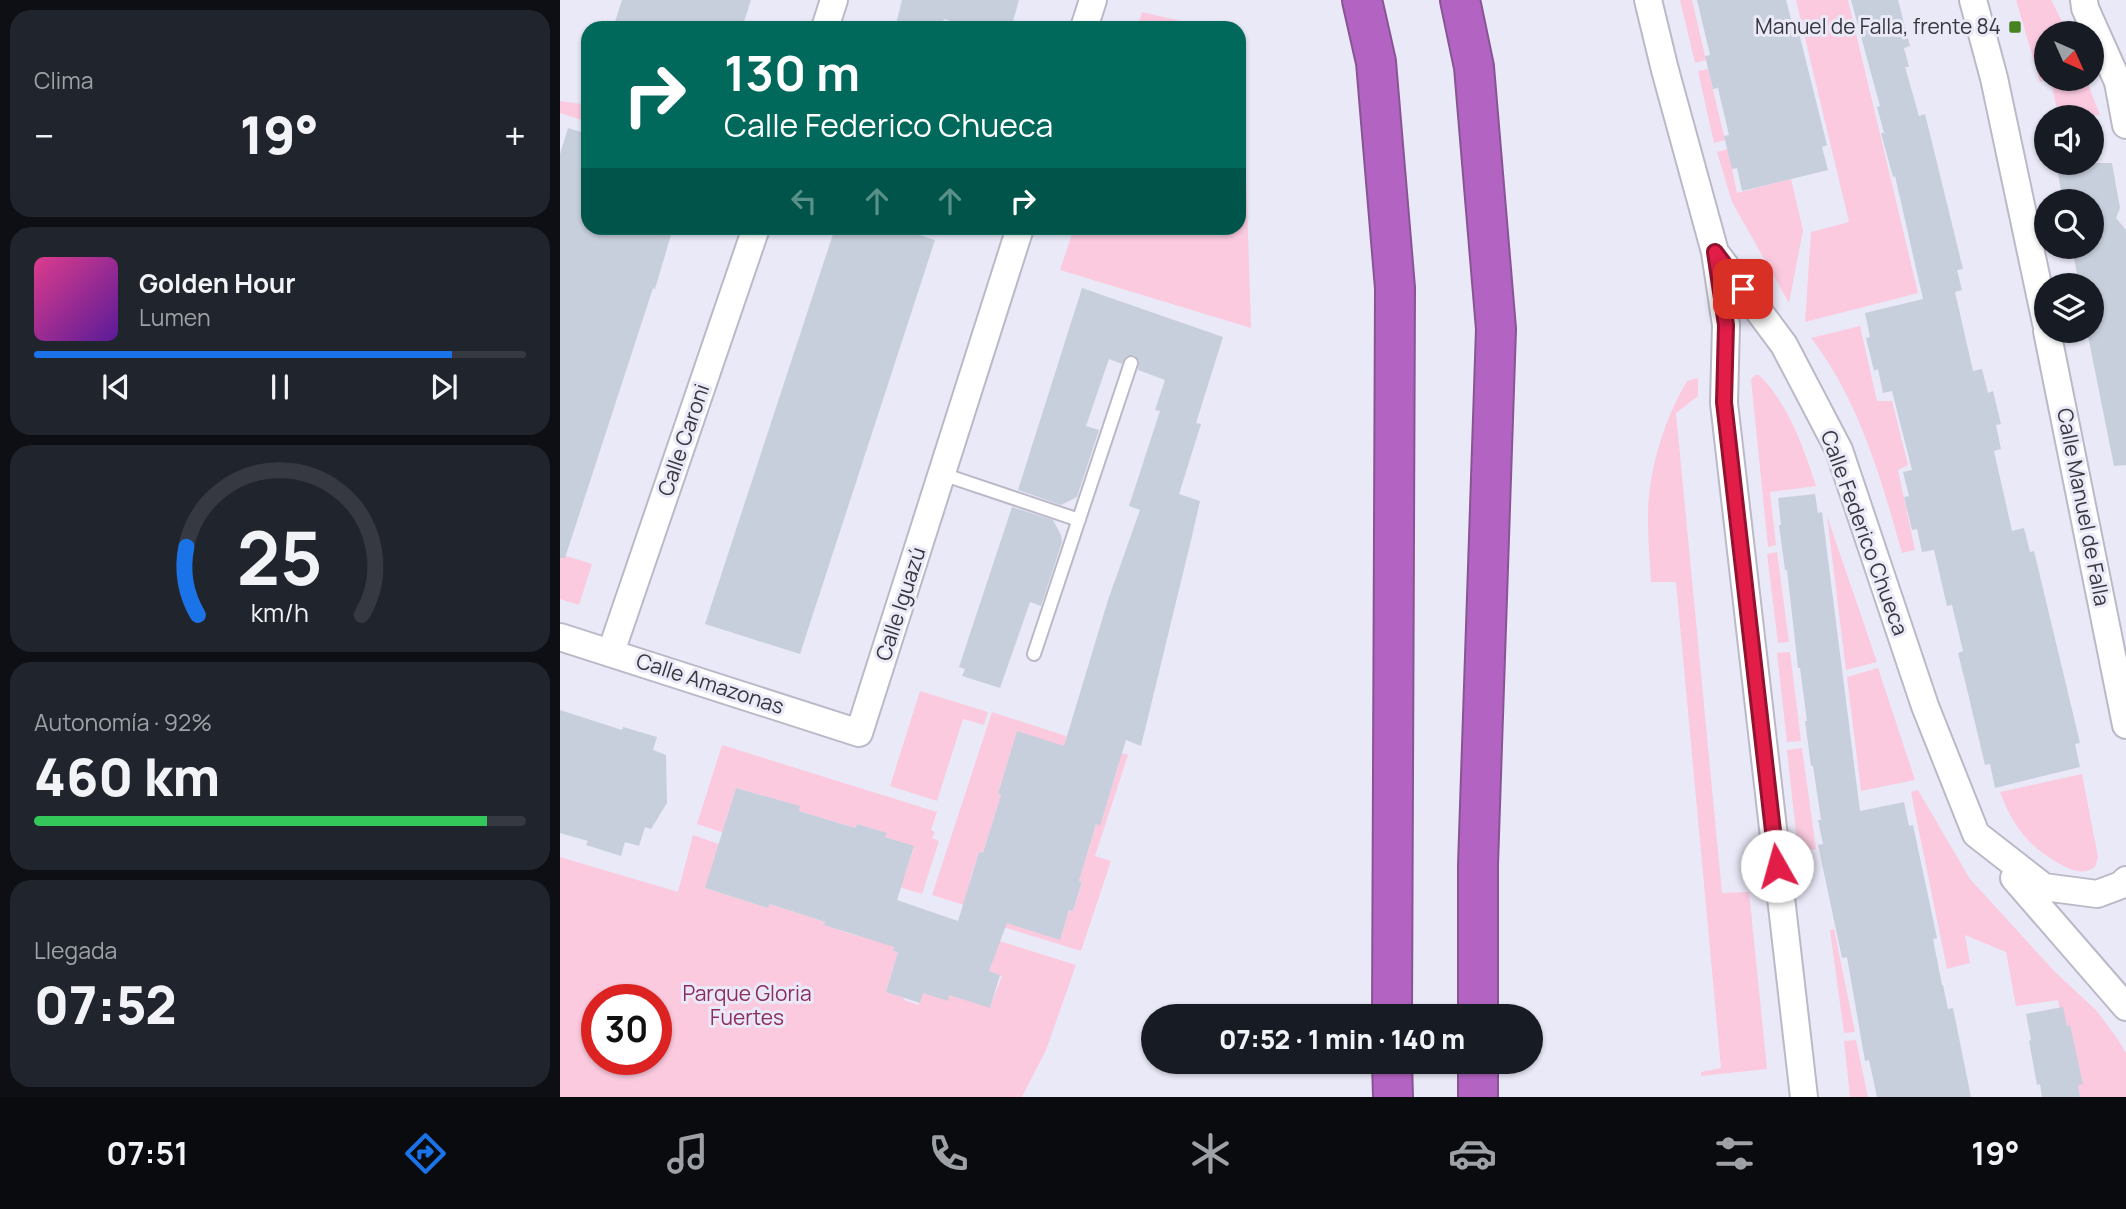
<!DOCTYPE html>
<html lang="es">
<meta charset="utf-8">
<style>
body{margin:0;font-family:Manrope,sans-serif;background:#20242c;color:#f1f3f6;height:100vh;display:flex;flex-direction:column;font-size:26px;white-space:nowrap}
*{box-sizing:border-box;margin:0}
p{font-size:23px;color:#9ea1a6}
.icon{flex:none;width:38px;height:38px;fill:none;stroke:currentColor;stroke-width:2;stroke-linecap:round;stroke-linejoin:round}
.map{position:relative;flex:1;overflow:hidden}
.side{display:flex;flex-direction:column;gap:10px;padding:10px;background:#0d0f14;width:560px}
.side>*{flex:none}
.hud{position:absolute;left:21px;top:21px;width:665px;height:214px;border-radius:21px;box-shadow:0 2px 5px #0004;background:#00695c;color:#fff;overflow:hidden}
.needle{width:46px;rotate:135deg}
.buttons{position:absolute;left:1474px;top:21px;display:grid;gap:14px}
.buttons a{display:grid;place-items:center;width:70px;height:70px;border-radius:50%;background:#171b24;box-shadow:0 2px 5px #0004;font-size:35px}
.speed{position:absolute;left:21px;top:984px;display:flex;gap:14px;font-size:35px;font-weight:700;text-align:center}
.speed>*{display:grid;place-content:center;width:91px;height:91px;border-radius:50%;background:#171b24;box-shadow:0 2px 5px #0004;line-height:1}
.speed .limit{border:10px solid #d22;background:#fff;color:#111}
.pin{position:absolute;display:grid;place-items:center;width:60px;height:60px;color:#fff;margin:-30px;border-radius:14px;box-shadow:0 4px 10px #0006}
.me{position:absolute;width:77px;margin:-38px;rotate:353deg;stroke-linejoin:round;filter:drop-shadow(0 0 5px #0008)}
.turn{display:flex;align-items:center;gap:24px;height:147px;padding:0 28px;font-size:32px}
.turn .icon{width:91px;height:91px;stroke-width:2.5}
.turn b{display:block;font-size:49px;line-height:60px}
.lanes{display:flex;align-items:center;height:66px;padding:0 28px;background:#0003;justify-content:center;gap:35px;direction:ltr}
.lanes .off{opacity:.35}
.big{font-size:52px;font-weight:800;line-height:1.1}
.side .widget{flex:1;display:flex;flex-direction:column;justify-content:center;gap:10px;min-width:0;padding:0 24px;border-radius:21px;background:#20242c}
.side .dial{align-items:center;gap:0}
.dial svg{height:182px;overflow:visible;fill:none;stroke:#363941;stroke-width:7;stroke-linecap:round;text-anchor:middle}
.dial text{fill:#f1f3f6;stroke:none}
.song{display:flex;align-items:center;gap:21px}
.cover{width:84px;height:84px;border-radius:10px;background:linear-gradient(135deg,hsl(330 70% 55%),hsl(270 70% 35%))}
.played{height:7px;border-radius:4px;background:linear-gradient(90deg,#1a73e8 85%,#363941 85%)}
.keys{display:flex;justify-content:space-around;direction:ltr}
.heat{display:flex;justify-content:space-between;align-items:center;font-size:38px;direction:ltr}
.charge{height:10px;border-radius:5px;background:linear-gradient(90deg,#34c759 92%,#363941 0)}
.trip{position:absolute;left:581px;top:1004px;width:402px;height:70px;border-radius:35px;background:#171b24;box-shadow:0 2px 5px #0004;font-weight:800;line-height:70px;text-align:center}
.menu{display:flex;height:112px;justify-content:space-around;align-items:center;background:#090b0e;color:#9ea1a6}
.menu .icon{width:49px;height:49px}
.menu .selected{color:#1a73e8}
.menu b{font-size:32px;color:#f1f3f6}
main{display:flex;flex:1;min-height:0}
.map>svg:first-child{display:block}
.green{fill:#fbcadf;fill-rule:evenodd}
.building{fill:#c7cfdc}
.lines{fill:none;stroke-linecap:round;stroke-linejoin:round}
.service-casing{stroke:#bbb9c8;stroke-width:16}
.minor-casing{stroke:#bbb9c8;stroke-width:30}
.motorway-casing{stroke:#885494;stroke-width:42}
.service{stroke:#fff;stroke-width:12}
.minor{stroke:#fff;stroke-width:26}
.motorway{stroke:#b364c3;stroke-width:38}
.route-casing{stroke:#92132f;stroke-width:18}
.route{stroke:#e11d48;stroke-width:12}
.poi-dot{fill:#458220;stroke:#eae9f8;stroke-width:2.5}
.labels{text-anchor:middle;stroke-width:6;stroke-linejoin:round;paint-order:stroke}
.poi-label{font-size:21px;fill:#38373d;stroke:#eae9f8;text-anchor:end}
.street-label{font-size:21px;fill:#38373d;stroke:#eae9f8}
.park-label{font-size:21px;fill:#8b2d5f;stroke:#eae9f8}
</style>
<main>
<section class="side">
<div class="widget"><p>Clima</p>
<div class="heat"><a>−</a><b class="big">19°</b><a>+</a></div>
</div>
<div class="widget">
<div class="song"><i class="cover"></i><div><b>Golden Hour</b><p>Lumen</p></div></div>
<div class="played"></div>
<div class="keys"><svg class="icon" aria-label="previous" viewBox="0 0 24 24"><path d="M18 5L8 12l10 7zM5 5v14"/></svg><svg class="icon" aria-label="pause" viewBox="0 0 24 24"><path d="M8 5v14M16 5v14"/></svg><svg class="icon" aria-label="next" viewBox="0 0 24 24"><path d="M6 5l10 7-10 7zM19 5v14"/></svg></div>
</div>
<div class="widget dial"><svg viewBox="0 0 100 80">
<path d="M14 69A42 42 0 1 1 86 69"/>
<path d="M14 69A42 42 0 0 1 9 39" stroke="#1a73e8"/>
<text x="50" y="56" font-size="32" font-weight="700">25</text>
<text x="50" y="72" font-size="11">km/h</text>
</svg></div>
<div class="widget"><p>Autonomía · 92%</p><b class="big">460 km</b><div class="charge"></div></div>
<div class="widget"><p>Llegada</p><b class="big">07:52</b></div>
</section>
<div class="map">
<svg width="1566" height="1097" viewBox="0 0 1566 1097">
<rect width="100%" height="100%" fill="#eae9f8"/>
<path class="green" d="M1120,0H1132L1146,60L1135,63Z
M1236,0H1288L1358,293L1245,322L1251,232L1289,222Z
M1456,0H1491L1508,33H1486V79H1526L1540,115L1499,117L1490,79L1480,82Z
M582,12L651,28H577Z
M1148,69L1165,140L1154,143L1138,71Z
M679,72L686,170L691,328L500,270L514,228H679Z
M0,101L28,105V122L0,113Z
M1168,149L1177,193L1231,179L1243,230L1229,303L1172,202L1157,152Z
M1300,326L1317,401H1332L1348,465L1338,470L1355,550L1342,553C1321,478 1299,400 1251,338Z
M1195,375H1199C1228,403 1244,448 1256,486L1210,492L1216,545L1208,547L1191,379Z
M1138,378V396L1116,413L1162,893L1189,892L1207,1069L1141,1076V1072L1161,1068L1116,582H1091C1090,562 1088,542 1088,522C1087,474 1103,422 1127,381Z
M1267,516L1317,662L1286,670Z
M1217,552L1229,642L1218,643L1207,554Z
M0,554L32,564L19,605L0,599Z
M1230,652L1241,741L1227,742L1217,653Z
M1318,668L1355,780L1301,791L1287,677Z
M360,691L428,712L424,725L403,719L377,801L330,786Z
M432,712L509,737L497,773L457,732L438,794L441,795L423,853L419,852L410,880L407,906L372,895Z
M516,739L568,755L535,856L551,861L521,951L437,925L446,898L500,939L509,910L513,911L522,883L519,881L536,824L540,825L559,764Z
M162,745L377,812L371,830L375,832L372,838L379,841L362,894L317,880L320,871L344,878L354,847L325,837L326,833L297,824L295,828L239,811V806L176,788L165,823L191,831L188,841L137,824Z
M1242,748L1256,849L1238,851L1227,750Z
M1522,774L1538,857L1535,867C1524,874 1515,872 1504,866C1470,849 1453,827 1440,792Z
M1358,790L1410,879L1495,972L1536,1010L1557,1038L1566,1053V1097H1517L1498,1000L1456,1006L1446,952L1405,935L1410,963L1387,969L1351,792Z
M133,835L182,852L145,888L208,908L210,904L265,922V925L294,935L336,943L333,951L338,952L326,992L344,998V1000L359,1005L371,968L387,1001L389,995L430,1007L442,976L429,971L432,964L426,962L433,939L516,965L486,1050L462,1097H0V857L118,892ZM37,999H96V1059H37Z
M1274,929L1295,1032L1284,1033L1270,930Z
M1296,1040L1308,1097H1290L1284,1041Z"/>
<path class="building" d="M62,0H191L182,28H53Z
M342,0H459L451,28H412L384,19L381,28H335Z
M1137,0H1226L1235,34L1239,33L1267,145L1262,147L1268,170L1182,191L1177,168L1172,169L1164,136L1169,135L1158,88L1153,89L1145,56L1150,55Z
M1291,0H1338L1350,46L1344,48L1349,67H1345L1359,116L1365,114L1403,269L1397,270L1402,290L1395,292L1413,371L1422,369L1428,393L1433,391L1441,424L1436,425L1441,449L1434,451L1452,531L1464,528L1470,552L1474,551L1520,743L1515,744L1520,767L1435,788L1430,764L1425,765L1406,685L1398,653L1403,651L1392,605L1387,606L1374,550L1362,552L1357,529L1352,530L1344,497L1349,496L1343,472L1352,470L1332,391L1323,393L1318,369L1314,371L1306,338L1310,337L1305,313L1363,299L1335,176L1333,177L1321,133H1324L1317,107L1320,106Z
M8,128L28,134V228H113L95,289L93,288L5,558H0V154Z
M1496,163H1552L1560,208L1556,218L1566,230V465L1554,466L1527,331H1531V285H1519L1512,247H1531V201H1503Z
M275,228H337L375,240L240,654L145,624Z
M522,288L663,337L636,423L641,424L619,494L640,501L632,536L581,746L566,740L540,826L536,824L519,881L522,882L513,911L509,910L500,940L447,923L429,971L440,975L430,1008L389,995L388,1001L363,993L360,1003L326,992L338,952L333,951L334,947L264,925L265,922L210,904L208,908L145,888L176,788L240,806L239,811L295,828L297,824L327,833L325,837L354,846L337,900L398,921L419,852L423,853L441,795L438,794L457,731L504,746L548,600L580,510L569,506L600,411L595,410L605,380L578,370L579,361L574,355L566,356L562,364L549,359L526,426L539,430L517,497L501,505L458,490Z
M1255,494L1258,513L1262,512L1300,811L1344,802L1349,826L1353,825L1377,938L1373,939L1382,985H1383L1388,1009L1393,1008L1411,1097H1317L1309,1060L1305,1061L1287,957L1282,958L1258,845L1263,844L1258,820H1261L1253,766H1251L1245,721H1247L1240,668H1238L1227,570H1225L1219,525H1221L1218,498Z
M452,507L493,520L501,535L502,542L481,606L470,602L440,688L402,676L405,669L399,667Z
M0,710L62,730L63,727L97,737L93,750L106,755L107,803L91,829L85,827L79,846L65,842L61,856L26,845L28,841L0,833Z
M1503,1007L1507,1026L1510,1025L1523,1084L1518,1085L1520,1097H1482L1480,1084L1477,1085L1469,1041L1471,1040L1466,1014Z"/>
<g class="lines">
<defs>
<path id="service" d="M382,474L519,520
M474,654L571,363"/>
<path id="minor" d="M1088,0L1105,70L1155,252L1166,325L1164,403L1244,1097
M1413,0L1434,78L1486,323
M1524,0L1525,8L1558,82L1566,125
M265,28L274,0
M524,28L533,0
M1158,256L1224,345L1279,450L1365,706L1416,834L1484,887L1537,894L1561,885L1566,880
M1487,331L1566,725
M0,637L299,733L460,228
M51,652L196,228
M1454,878L1566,1007"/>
<path id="motorway" d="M802,0L816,62L835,288L832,1017
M900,0L914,67L936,329L918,865V1017
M832,1062L833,1097
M918,1062V1097"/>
</defs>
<use href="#service" class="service-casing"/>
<use href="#minor" class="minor-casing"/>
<use href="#motorway" class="motorway-casing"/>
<use href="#service" class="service"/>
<use href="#minor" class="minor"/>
<use href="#motorway" class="motorway"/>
</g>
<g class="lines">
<defs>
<path id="route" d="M1183,289L1155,252L1166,325L1164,402L1217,866"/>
</defs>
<use href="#route" class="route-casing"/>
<use href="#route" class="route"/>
</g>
<rect class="poi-dot" x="1448" y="20" width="14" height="14" rx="3.5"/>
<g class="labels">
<g class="poi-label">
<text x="1441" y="34">Manuel de Falla, frente 84</text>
</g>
<g class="street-label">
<text transform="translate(124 440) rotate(-71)" y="7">Calle Caroni</text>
<text transform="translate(1523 507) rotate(79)" y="7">Calle Manuel de Falla</text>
<text transform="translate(1304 533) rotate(70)" y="7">Calle Federico Chueca</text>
<text transform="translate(341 604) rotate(-72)" y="7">Calle Iguazú</text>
<text transform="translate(150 684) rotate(18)" y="7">Calle Amazonas</text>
</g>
<g class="park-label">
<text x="187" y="1001">Parque Gloria<tspan x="187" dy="24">Fuertes</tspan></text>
</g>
</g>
</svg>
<div class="buttons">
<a><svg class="needle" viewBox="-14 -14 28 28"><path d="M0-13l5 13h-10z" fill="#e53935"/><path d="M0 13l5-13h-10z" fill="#9ea1a6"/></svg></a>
<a><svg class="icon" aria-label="sound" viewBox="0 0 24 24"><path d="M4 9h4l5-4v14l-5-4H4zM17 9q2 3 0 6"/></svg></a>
<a><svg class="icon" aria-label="search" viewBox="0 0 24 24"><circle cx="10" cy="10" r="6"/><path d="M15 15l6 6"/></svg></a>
<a><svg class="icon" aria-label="layers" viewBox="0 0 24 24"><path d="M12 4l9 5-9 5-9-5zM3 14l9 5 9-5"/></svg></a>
</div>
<div class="speed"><div class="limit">30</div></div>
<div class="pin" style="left:1183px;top:289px;background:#d93025"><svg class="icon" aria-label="arrive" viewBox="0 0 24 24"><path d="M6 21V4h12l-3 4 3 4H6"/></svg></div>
<svg class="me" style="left:1217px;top:866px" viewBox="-20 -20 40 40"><circle r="19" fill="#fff"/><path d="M0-13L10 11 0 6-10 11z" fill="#e11d48"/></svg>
<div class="trip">07:52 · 1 min · 140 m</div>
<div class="hud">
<div class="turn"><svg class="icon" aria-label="right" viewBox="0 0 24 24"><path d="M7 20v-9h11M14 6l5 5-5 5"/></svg><div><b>130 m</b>Calle Federico Chueca</div></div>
<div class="lanes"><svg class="icon off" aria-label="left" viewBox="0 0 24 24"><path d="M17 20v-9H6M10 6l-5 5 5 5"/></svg><svg class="icon off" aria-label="ahead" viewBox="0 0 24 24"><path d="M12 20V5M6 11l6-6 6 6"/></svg><svg class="icon off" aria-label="ahead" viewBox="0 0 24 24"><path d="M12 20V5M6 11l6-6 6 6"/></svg><svg class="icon" aria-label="right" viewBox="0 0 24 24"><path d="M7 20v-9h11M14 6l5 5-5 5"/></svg></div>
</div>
</div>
</main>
<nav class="menu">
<b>07:51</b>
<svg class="icon selected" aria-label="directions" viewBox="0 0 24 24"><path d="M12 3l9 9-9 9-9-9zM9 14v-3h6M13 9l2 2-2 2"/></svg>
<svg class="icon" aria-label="music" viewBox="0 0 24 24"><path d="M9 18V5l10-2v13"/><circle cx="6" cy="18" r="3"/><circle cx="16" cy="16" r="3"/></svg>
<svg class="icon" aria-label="phone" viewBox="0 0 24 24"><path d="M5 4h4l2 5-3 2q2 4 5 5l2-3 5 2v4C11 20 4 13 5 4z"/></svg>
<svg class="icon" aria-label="climate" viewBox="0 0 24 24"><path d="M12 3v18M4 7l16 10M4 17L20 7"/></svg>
<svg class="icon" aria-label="car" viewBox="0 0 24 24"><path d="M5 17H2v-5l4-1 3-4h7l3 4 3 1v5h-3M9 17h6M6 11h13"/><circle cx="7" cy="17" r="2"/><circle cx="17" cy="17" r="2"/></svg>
<svg class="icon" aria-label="filters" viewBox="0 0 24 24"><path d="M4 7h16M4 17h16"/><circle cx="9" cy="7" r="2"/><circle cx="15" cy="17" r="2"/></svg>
<b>19°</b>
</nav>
